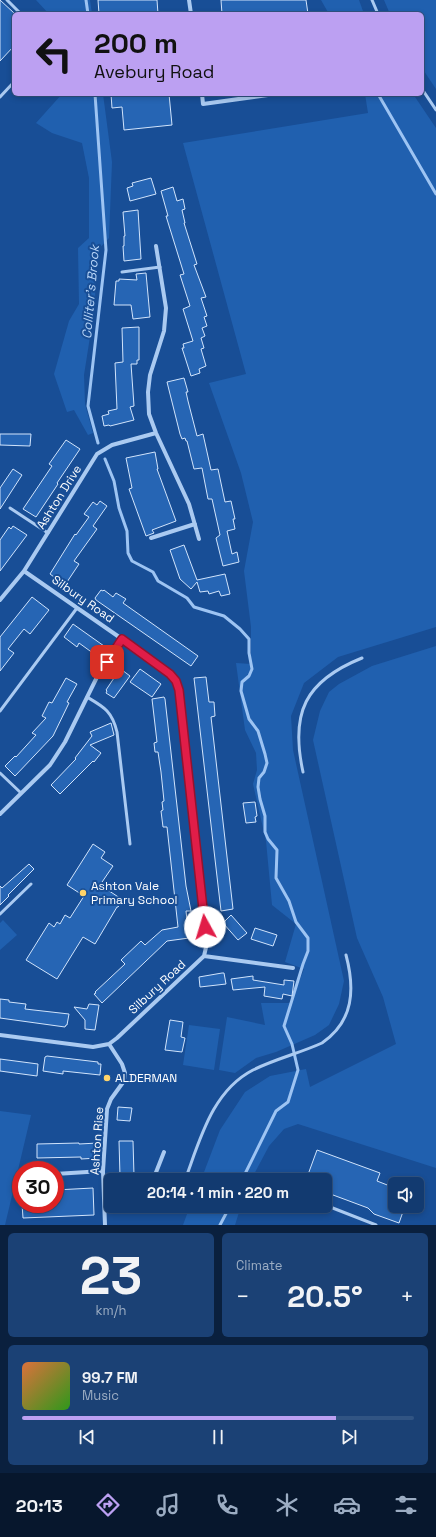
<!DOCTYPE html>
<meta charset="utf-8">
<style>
body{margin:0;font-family:"Space Grotesk",sans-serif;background:#1b4175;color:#f1f3f6;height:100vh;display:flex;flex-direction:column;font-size:15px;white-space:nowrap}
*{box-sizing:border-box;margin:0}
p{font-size:13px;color:#9cadc3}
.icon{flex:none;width:22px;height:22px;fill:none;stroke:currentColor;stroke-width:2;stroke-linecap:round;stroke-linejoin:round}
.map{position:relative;height:1225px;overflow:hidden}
.sheet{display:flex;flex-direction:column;gap:8px;padding:8px;background:#0a203e;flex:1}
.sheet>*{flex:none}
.guide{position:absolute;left:12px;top:12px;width:412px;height:84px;border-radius:6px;box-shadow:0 2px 6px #0003,0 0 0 1px #315483;background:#bca0f2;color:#111;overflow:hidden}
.tools{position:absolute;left:388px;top:1177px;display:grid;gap:8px}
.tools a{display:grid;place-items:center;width:36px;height:36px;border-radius:6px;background:#123a70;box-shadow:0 2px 6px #0003,0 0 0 1px #315483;font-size:20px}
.speed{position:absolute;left:12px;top:1161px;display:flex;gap:8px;font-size:20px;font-weight:700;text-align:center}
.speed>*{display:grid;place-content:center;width:52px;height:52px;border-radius:50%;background:#123a70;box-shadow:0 2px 6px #0003,0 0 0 1px #315483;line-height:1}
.speed .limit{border:6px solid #d22;background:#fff;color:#111}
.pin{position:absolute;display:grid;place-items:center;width:34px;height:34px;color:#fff;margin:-17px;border-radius:8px;box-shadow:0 2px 6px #0006}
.me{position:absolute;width:44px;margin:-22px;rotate:354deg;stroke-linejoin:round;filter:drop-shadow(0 0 3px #0008)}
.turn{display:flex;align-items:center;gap:14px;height:84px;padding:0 16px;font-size:18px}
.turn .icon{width:52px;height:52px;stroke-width:2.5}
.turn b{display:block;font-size:28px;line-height:34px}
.big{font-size:30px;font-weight:700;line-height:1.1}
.sheet .card{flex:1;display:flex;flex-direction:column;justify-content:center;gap:6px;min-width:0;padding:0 14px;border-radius:6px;background:#1b4175}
.sheet .dial{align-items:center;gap:0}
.dial b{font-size:52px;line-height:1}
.song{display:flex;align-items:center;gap:12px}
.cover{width:48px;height:48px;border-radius:6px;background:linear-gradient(135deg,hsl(20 70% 55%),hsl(110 70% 35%))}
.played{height:4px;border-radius:2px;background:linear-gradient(90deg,#bca0f2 80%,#315483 80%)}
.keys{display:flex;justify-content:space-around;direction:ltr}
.heat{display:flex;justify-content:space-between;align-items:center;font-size:22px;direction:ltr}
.sheet .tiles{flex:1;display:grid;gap:8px;grid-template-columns:1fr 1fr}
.card:last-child{grid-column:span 2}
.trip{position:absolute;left:104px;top:1173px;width:228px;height:40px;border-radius:6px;background:#123a70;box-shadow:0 2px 6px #0003,0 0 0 1px #315483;font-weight:700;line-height:40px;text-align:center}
.dock{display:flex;height:64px;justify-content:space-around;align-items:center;background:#07172d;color:#9cadc3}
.dock .icon{width:28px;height:28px}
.dock .current{color:#bca0f2}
.dock b{font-size:18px;color:#f1f3f6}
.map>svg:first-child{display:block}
.green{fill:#2060af}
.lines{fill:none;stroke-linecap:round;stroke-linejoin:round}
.stream{stroke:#9dc4f3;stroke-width:3}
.building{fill:#2665b4;stroke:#d1e4fc}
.lane{stroke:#aacaf1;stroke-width:3}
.street{stroke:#aacaf1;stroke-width:4}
.route-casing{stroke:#92132f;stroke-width:10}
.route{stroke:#e11d48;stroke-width:7}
.poi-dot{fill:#ffd46a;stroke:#184e96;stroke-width:1.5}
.labels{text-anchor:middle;stroke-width:4;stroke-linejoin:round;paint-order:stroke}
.street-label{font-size:12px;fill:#fff;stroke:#184e96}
.poi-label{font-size:12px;fill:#fff;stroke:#184e96;text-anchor:start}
.water-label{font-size:13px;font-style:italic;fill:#b6d4f7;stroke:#184e96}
</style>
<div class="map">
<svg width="436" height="1225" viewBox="0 0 436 1225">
<rect width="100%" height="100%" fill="#184e96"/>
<path class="green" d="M36,0H90L92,14H49Z
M321,0H359L364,14H329Z
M384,0H436V89L422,68V14H390Z
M62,94H103L112,162L109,238L96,252L95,305L84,375L85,404L93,433L88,435L74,410L67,412L54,374L69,321L79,304L78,248L89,238V178L82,143L52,133L36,123Z
M365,94H413L436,128V627L338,657L304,683L291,716L293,750L344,981L339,1004L329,1025L315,1035L276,1052L256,1058L235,1073L219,1070L227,1017L265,1025L261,1003H291L304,969L285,962L296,924L272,905L266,841L253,784L257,770L256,753L245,730L236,663L251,664V627L244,571L253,522L241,473L209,383L246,374L183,143L368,113Z
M436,646V1168L298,1124L284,1129L269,1146L251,1180H201L220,1130L245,1092L270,1076L306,1069L310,1087L396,1044L383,997L357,938L313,740L320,711L329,692L339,684L372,666Z
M3,920L17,935L0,950V923Z
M189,1025L220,1029L214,1070L183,1065Z
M0,1111L31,1115L5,1225H0Z
M190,1206H241L235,1225H183Z"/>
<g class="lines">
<path class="stream" d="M86,0L88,14
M95,94L106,250L88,406L98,443
M378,94L436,194
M105,459L114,481L119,508L127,531L128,553L132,561L153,572L158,581L187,598L194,607L224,616L240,629L249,639V653L252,669L249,676L242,682L241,691L249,719L258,731L265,754L267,763L264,772L259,778L258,787L260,799L265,816V832L268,839L277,850L276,878L289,901L296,922L308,938V951L303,964L284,1026L292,1044L298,1070L288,1102L276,1111L242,1180
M220,1225L230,1206"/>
</g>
<path class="building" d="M0,0L14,13V46L0,61Z
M98,0H157L158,14H99Z
M221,0H306L308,14H222Z
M111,94H169L172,125L124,130L122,107L112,108Z
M151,178L156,194L130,201L127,188L133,186L132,183Z
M173,187L177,201L183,199L185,209L182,210L185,223H184L197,264L194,265L206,297L201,298L207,316L204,317L207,326L202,328L205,336L201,338L204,348L201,349L206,366L199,369L200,373L191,376L182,348H184L183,344L193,341L183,309L190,306L180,275L184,274L166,216H168L161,191Z
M138,210L141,259L124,261L123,246H124V236H125L123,212Z
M146,273L150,317L133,319L131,305H114L116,281H119V279L137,280L136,274Z
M139,327V360H137V364H131L134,406L130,407L134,420L110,426L109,425L104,426L102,416L109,414L108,411L117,409L115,363L123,362L122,328Z
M184,378L188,392H186L188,401L197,436L203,434L211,470L218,469L225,502L231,501L235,519H233L235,529L227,531L232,554L237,552L239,562L223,566L216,538L220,535L212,499H208L202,468L194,469L187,441H186L185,438L182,439L180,434L167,382Z
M0,434H31L30,446L0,445Z
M66,440L80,449L57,483L58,484L36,517L23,509L52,466L49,464Z
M155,452L158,469H157L176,521L152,530L154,533L146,536L129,489L132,488L126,458Z
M13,469L22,475L0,509V488Z
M100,501L107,506L93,526L97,529L74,561L79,564L65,585L50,574L75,534L76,535L89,517L84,514L93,502L97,505Z
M13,526L27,535L0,571V540L9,527L11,529Z
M184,545L197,580L225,574L230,594L221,596L219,591L209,594L208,591L200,592L197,582L191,589L180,579L170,550Z
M101,590L103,591L104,590L113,597L116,593L126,599L123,603L198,656L191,666L96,600L95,598Z
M32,597L49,610L30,634L24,629L8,649L14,653L0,671V637Z
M73,624L104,646L97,656L79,643L77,647L64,637Z
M140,669L161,684L152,697L130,682Z
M122,670L130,676L114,698L106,693L107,691L106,690L118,672L120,673Z
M206,677L209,702H214L215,716L211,717L233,909L221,911L194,678Z
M66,678L77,684L67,702L69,703L53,736L15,776L5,766L15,756L16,757L36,735L32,733L46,718L42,716L49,702L52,703Z
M164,697L165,699L186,886L191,911H186L189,938L167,941L102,1003L94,994L96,993L95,992L125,964L121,960L141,941L145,945L162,930L178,927L167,827H163L161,811L163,810L162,802L164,801L161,772L158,752H155L154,743L157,742L152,699Z
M111,723L114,735L90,745L101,753L94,762L93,761L60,794L51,785L76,759L75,758L92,736L90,732Z
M255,802L257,816L255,817L256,822L246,823L243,803Z
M93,844L105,852L101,858L113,866L100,885L123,900L118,907H117L95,944L83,937L57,979L26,960L49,923L54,927L57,922L60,924L65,915L70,918L84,896L67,885Z
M29,864L34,869L8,895L9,896L0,905V886L2,888Z
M231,915L247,933L238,940L223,923Z
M255,928L277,935L273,946L251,939Z
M222,973H224L226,984L200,987L199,977Z
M253,976V980L284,985V980L294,981L292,996L283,994L282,999L264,996L265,987L233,990L231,979Z
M0,999L9,1000V1002L26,1004L25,1009L69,1014L67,1025H66L65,1027L0,1018Z
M89,1004L99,1005L95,1030L85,1029V1020L74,1007L87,1009Z
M170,1020L183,1022L181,1037L185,1038L182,1052L165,1050Z
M47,1056L98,1062V1064H101L100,1075L63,1071V1074L43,1071L45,1057Z
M0,1059L38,1064L37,1076L0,1071Z
M118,1107L132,1108L130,1121L117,1120Z
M119,1141H133L134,1176H120Z
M79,1143V1144L98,1143V1158L81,1159V1157L37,1158V1144Z
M317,1150L380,1173L377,1181L395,1188V1206H405L399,1223L374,1214L368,1208L325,1192V1180H306Z
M93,1188L94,1215L23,1218L22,1204H55V1190Z"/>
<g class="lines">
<path class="lane" d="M7,0L21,14
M372,0L378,14
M422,89L436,110
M0,97L14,82
M122,272L160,267
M10,508L48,533
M87,697C104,707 112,711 117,732L130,844
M0,711L77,608
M303,772C290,713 305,681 362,658
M0,773L21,793
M0,914L31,884
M185,1180C200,1140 212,1091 253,1070C275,1059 300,1053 322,1043C354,1021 355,989 346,955
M325,1205L376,1225"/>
<path class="street" d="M189,0L191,14
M202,94L203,104L275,94
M156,246L166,308L164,331L150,375L148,392L149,414L156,433L189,504L199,539
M151,538L195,524
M0,600L24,571L97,454L112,445L156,433
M0,814L50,765L65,742L99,673L122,639
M204,956L293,968
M0,1035L93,1047L109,1044L117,1038L204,956L207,943L179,690L176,681L170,674L122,639L24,571
M55,1174L103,1171
M153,1180L164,1152
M104,1182H111
M105,1225L103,1171L107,1109L111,1099L124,1081L125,1073L122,1064L109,1044"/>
</g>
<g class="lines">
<defs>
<path id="route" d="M107,662L122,639L170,674L176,681L179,690L205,927"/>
</defs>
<use href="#route" class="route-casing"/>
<use href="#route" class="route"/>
</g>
<g class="poi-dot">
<circle cx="83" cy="893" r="4"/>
<circle cx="107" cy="1078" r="4"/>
</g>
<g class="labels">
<g class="street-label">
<text transform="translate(59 497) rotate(-58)" y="4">Ashton Drive</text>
<text transform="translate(83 599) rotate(35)" y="4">Silbury Road</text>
<text transform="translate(157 987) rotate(-43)" y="4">Silbury Road</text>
<text transform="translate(97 1141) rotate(-86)" y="4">Ashton Rise</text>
</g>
<g class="poi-label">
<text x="91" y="890">Ashton Vale<tspan x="91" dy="14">Primary School</tspan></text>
<text x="115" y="1082">ALDERMAN</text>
</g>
<g class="water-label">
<text transform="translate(90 292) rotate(-85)" y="5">Colliter's Brook</text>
</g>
</g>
</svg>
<div class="tools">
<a><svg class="icon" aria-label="sound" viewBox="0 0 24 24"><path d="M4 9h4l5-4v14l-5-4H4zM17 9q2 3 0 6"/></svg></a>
</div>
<div class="speed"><div class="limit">30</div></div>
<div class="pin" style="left:107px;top:662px;background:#d93025"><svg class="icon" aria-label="arrive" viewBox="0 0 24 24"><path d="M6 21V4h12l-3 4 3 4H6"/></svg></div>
<svg class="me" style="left:205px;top:927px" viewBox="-20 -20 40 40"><circle r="19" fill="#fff"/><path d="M0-13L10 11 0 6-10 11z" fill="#e11d48"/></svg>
<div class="trip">20:14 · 1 min · 220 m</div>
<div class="guide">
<div class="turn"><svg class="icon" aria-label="left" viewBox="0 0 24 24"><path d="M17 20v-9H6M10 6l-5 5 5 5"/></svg><div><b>200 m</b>Avebury Road</div></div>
</div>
</div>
<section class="sheet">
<div class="tiles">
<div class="card dial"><b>23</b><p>km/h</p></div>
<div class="card"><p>Climate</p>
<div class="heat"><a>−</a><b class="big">20.5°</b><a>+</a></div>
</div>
<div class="card">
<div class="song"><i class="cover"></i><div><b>99.7 FM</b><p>Music</p></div></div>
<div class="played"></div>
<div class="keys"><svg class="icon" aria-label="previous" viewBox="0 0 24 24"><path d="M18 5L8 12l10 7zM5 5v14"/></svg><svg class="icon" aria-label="pause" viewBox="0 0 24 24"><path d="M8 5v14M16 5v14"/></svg><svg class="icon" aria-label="next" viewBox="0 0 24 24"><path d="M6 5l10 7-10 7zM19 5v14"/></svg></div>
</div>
</div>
</section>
<nav class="dock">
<b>20:13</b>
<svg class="icon current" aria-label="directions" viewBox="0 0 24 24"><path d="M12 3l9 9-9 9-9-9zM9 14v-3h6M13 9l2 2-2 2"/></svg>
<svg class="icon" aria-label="music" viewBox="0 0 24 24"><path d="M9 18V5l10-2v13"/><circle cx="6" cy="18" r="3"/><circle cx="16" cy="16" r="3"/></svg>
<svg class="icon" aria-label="phone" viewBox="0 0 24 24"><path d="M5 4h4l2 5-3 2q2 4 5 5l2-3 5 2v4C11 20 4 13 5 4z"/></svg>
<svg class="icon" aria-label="climate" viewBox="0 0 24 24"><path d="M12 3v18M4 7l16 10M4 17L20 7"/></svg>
<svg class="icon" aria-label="car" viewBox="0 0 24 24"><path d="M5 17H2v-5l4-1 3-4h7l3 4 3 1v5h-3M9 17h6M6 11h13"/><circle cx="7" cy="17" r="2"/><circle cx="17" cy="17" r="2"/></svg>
<svg class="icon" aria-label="filters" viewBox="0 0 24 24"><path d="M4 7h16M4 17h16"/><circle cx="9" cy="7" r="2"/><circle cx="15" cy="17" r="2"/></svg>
</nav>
